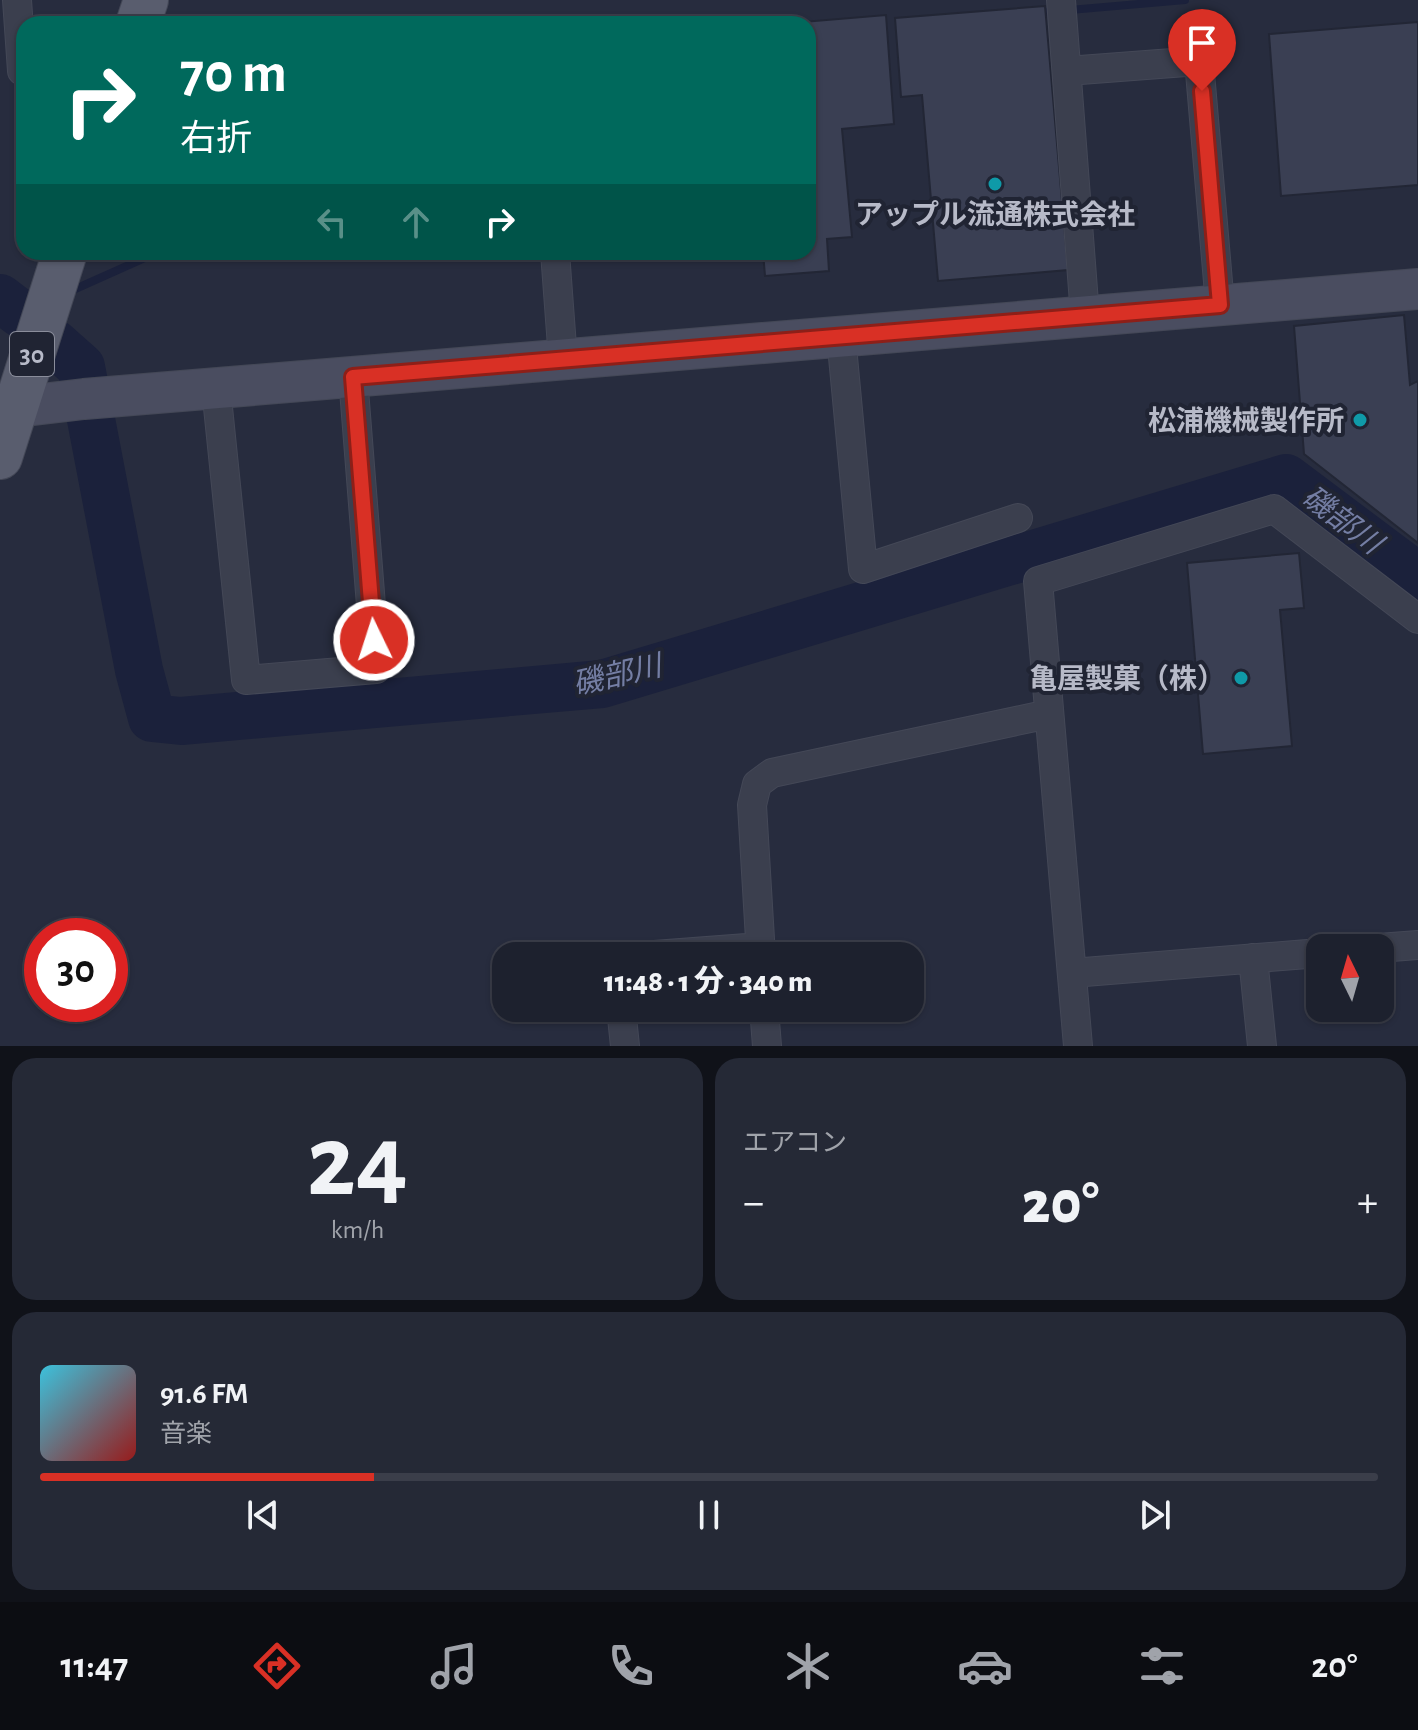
<!DOCTYPE html>
<html lang="ja">
<meta charset="utf-8">
<style>
body{margin:0;font-family:"Alegreya Sans","Noto Sans JP",sans-serif;background:#252936;color:#f1f3f6;height:100vh;display:flex;flex-direction:column;font-size:30px;white-space:nowrap}
*{box-sizing:border-box;margin:0}
p{font-size:26px;color:#a0a3aa}
.icon{flex:none;width:44px;height:44px;fill:none;stroke:currentColor;stroke-width:2;stroke-linecap:round;stroke-linejoin:round}
.map{position:relative;height:1046px;overflow:hidden}
.sheet{display:flex;flex-direction:column;gap:12px;padding:12px;background:#101219;flex:1}
.sheet>*{flex:none}
.guide{position:absolute;left:16px;top:16px;width:800px;height:244px;border-radius:24px;box-shadow:0 2px 6px #0004,0 0 0 2px #3b3e4a;background:#00695c;color:#fff;overflow:hidden}
.needle{width:52px;rotate:355deg}
.buttons{position:absolute;left:1306px;top:934px;display:grid;gap:16px}
.buttons a{display:grid;place-items:center;width:88px;height:88px;border-radius:16px;background:#1d212e;box-shadow:0 2px 6px #0004,0 0 0 2px #3b3e4a;font-size:40px}
.speed{position:absolute;left:24px;top:918px;display:flex;gap:16px;font-size:40px;font-weight:700;text-align:center}
.speed>*{display:grid;place-content:center;width:104px;height:104px;border-radius:50%;background:#1d212e;box-shadow:0 2px 6px #0004,0 0 0 2px #3b3e4a;line-height:1}
.speed .limit{border:12px solid #d22;background:#fff;color:#111}
.pin{position:absolute;display:grid;place-items:center;width:68px;height:68px;color:#fff;margin:-82px -34px;border-radius:50% 50% 50% 0;rotate:-45deg;box-shadow:0 0 8px #0007}
.pin .icon{rotate:45deg}
.me{position:absolute;width:88px;margin:-44px;rotate:356deg;stroke-linejoin:round;filter:drop-shadow(0 0 6px #0008)}
.turn{display:flex;align-items:center;gap:28px;height:168px;padding:0 32px;font-size:36px}
.turn .icon{width:104px;height:104px;stroke-width:2.5}
.turn b{display:block;font-size:56px;line-height:68px}
.lanes{display:flex;align-items:center;height:76px;padding:0 32px;background:#0003;justify-content:center;gap:40px;direction:ltr}
.lanes .off{opacity:.35}
.big{font-size:60px;font-weight:800;line-height:1.1}
.sheet .tile{flex:1;display:flex;flex-direction:column;justify-content:center;gap:12px;min-width:0;padding:0 28px;border-radius:24px;background:#252936}
.sheet .dial{align-items:center;gap:0}
.dial b{font-size:104px;line-height:1}
.song{display:flex;align-items:center;gap:24px}
.cover{width:96px;height:96px;border-radius:12px;background:linear-gradient(135deg,hsl(190 70% 55%),hsl(0 70% 35%))}
.played{height:8px;border-radius:4px;background:linear-gradient(90deg,#d93025 25%,#3b3e4a 25%)}
.keys{display:flex;justify-content:space-around;direction:ltr}
.heat{display:flex;justify-content:space-between;align-items:center;font-size:44px;direction:ltr}
.sheet .tiles{flex:1;display:grid;gap:12px;grid-template-columns:1fr 1fr}
.tile:last-child{grid-column:span 2}
.trip{position:absolute;left:492px;top:942px;width:432px;height:80px;border-radius:24px;background:#1d212e;box-shadow:0 2px 6px #0004,0 0 0 2px #3b3e4a;font-weight:800;line-height:80px;text-align:center}
.tab-bar{display:flex;height:128px;justify-content:space-around;align-items:center;background:#0c0d12;color:#a0a3aa}
.tab-bar .icon{width:56px;height:56px}
.tab-bar .current{color:#d93025}
.tab-bar b{font-size:36px;color:#f1f3f6}
.map>svg:first-child{display:block}
.lines{fill:none;stroke-linecap:round;stroke-linejoin:round}
.stream{stroke:#1b213b;stroke-width:8}
.river{stroke:#1b213b;stroke-width:48}
.building{fill:#3a3f53;stroke:#222635;stroke-width:2}
.street-casing{stroke:#444857;stroke-width:30}
.secondary-casing{stroke:#444857;stroke-width:42}
.primary-casing{stroke:#444857;stroke-width:46}
.street{stroke:#3b3f4e;stroke-width:28}
.secondary{stroke:#4a4d60;stroke-width:40}
.primary{stroke:#595d6e;stroke-width:44}
.route-casing{stroke:#8d1f18;stroke-width:20}
.route{stroke:#d93025;stroke-width:14}
.culture-dot{fill:#0f9aa8;stroke:#202433;stroke-width:3}
.labels{text-anchor:middle;stroke-width:8;stroke-linejoin:round;paint-order:stroke}
.shield{fill:#202433;stroke:#8a8d9b;stroke-width:2}
.shield-label{font-size:26px;font-weight:bold;fill:#b7bac8}
.poi-label{font-size:28px;font-weight:bold;fill:#b7bac8;stroke:#202433;text-anchor:end}
.water-label{font-size:30px;font-style:italic;fill:#747ea4;stroke:#202433}
</style>
<div class="map">
<svg width="1418" height="1046" viewBox="0 0 1418 1046">
<rect width="100%" height="100%" fill="#272c3e"/>
<g class="lines">
<path class="stream" d="M1035,13L1185,0
M73,290L158,252"/>
<path class="river" d="M0,298L21,314
M54,343L81,367L139,670L152,718L181,721L602,684L1286,478L1418,577"/>
</g>
<path class="building" d="M1045,6L1068,270L938,281L922,95L901,97L895,18Z
M886,15L894,124L842,129L852,237L827,239L829,271L765,276L763,252H808V24H779Z
M1418,22V185L1281,196L1269,34Z
M1404,315L1410,385L1418,381V543L1304,454L1294,326Z
M1299,553L1304,608L1280,610L1292,746L1203,754L1187,563Z"/>
<g class="lines">
<defs>
<path id="street" d="M17,0L22,71
M1061,0L1085,316
M1067,71L1199,61L1220,305
M555,252L563,360
M841,336L863,569L1018,518
M216,388L246,680L376,669L353,377
M1379,948L1418,945
M641,956L760,947
M761,956L752,805L757,784L772,773L1049,714
M1253,958L1262,1046
M1072,973L1320,953
M621,1008L625,1046
M764,1008L767,1046
M1078,1046L1038,581L1274,509L1418,619"/>
<path id="secondary" d="M0,409L84,399L1418,289"/>
<path id="primary" d="M138,24L146,0
M0,457L65,252"/>
</defs>
<use href="#street" class="street-casing"/>
<use href="#secondary" class="secondary-casing"/>
<use href="#primary" class="primary-casing"/>
<use href="#street" class="street"/>
<use href="#secondary" class="secondary"/>
<use href="#primary" class="primary"/>
</g>
<g class="lines">
<defs>
<path id="route" d="M374,640L353,377L1220,305L1202,91"/>
</defs>
<use href="#route" class="route-casing"/>
<use href="#route" class="route"/>
</g>
<g class="culture-dot">
<circle cx="995" cy="184" r="8"/>
<circle cx="1360" cy="420" r="8"/>
<circle cx="1241" cy="678" r="8"/>
</g>
<g class="labels">
<rect class="shield" x="10" y="332" width="44" height="44" rx="6"/>
<g class="shield-label">
<text x="32" y="363">30</text>
</g>
<g class="poi-label">
<text x="995" y="224" text-anchor="middle">アップル流通株式会社</text>
<text x="1344" y="430">松浦機械製作所</text>
<text x="1225" y="688">亀屋製菓（株）</text>
</g>
<g class="water-label">
<text transform="translate(1342 520) rotate(37)" y="10">磯部川</text>
<text transform="translate(617 675) rotate(-13)" y="10">磯部川</text>
</g>
</g>
</svg>
<div class="buttons">
<a><svg class="needle" viewBox="-14 -14 28 28"><path d="M0-13l5 13h-10z" fill="#e53935"/><path d="M0 13l5-13h-10z" fill="#a0a3aa"/></svg></a>
</div>
<div class="speed"><div class="limit">30</div></div>
<div class="pin" style="left:1202px;top:91px;background:#d93025"><svg class="icon" aria-label="arrive" viewBox="0 0 24 24"><path d="M6 21V4h12l-3 4 3 4H6"/></svg></div>
<svg class="me" style="left:374px;top:640px" viewBox="-20 -20 40 40"><circle r="17" fill="#d93025" stroke="#fff" stroke-width="3"/><path d="M0-11L8 9 0 5-8 9z" fill="#fff"/></svg>
<div class="trip">11:48 · 1 分 · 340 m</div>
<div class="guide">
<div class="turn"><svg class="icon" aria-label="right" viewBox="0 0 24 24"><path d="M7 20v-9h11M14 6l5 5-5 5"/></svg><div><b>70 m</b>右折</div></div>
<div class="lanes"><svg class="icon off" aria-label="left" viewBox="0 0 24 24"><path d="M17 20v-9H6M10 6l-5 5 5 5"/></svg><svg class="icon off" aria-label="ahead" viewBox="0 0 24 24"><path d="M12 20V5M6 11l6-6 6 6"/></svg><svg class="icon" aria-label="right" viewBox="0 0 24 24"><path d="M7 20v-9h11M14 6l5 5-5 5"/></svg></div>
</div>
</div>
<section class="sheet">
<div class="tiles">
<div class="tile dial"><b>24</b><p>km/h</p></div>
<div class="tile"><p>エアコン</p>
<div class="heat"><a>−</a><b class="big">20°</b><a>+</a></div>
</div>
<div class="tile">
<div class="song"><i class="cover"></i><div><b>91.6 FM</b><p>音楽</p></div></div>
<div class="played"></div>
<div class="keys"><svg class="icon" aria-label="previous" viewBox="0 0 24 24"><path d="M18 5L8 12l10 7zM5 5v14"/></svg><svg class="icon" aria-label="pause" viewBox="0 0 24 24"><path d="M8 5v14M16 5v14"/></svg><svg class="icon" aria-label="next" viewBox="0 0 24 24"><path d="M6 5l10 7-10 7zM19 5v14"/></svg></div>
</div>
</div>
</section>
<nav class="tab-bar">
<b>11:47</b>
<svg class="icon current" aria-label="directions" viewBox="0 0 24 24"><path d="M12 3l9 9-9 9-9-9zM9 14v-3h6M13 9l2 2-2 2"/></svg>
<svg class="icon" aria-label="music" viewBox="0 0 24 24"><path d="M9 18V5l10-2v13"/><circle cx="6" cy="18" r="3"/><circle cx="16" cy="16" r="3"/></svg>
<svg class="icon" aria-label="phone" viewBox="0 0 24 24"><path d="M5 4h4l2 5-3 2q2 4 5 5l2-3 5 2v4C11 20 4 13 5 4z"/></svg>
<svg class="icon" aria-label="climate" viewBox="0 0 24 24"><path d="M12 3v18M4 7l16 10M4 17L20 7"/></svg>
<svg class="icon" aria-label="car" viewBox="0 0 24 24"><path d="M5 17H2v-5l4-1 3-4h7l3 4 3 1v5h-3M9 17h6M6 11h13"/><circle cx="7" cy="17" r="2"/><circle cx="17" cy="17" r="2"/></svg>
<svg class="icon" aria-label="filters" viewBox="0 0 24 24"><path d="M4 7h16M4 17h16"/><circle cx="9" cy="7" r="2"/><circle cx="15" cy="17" r="2"/></svg>
<b>20°</b>
</nav>
